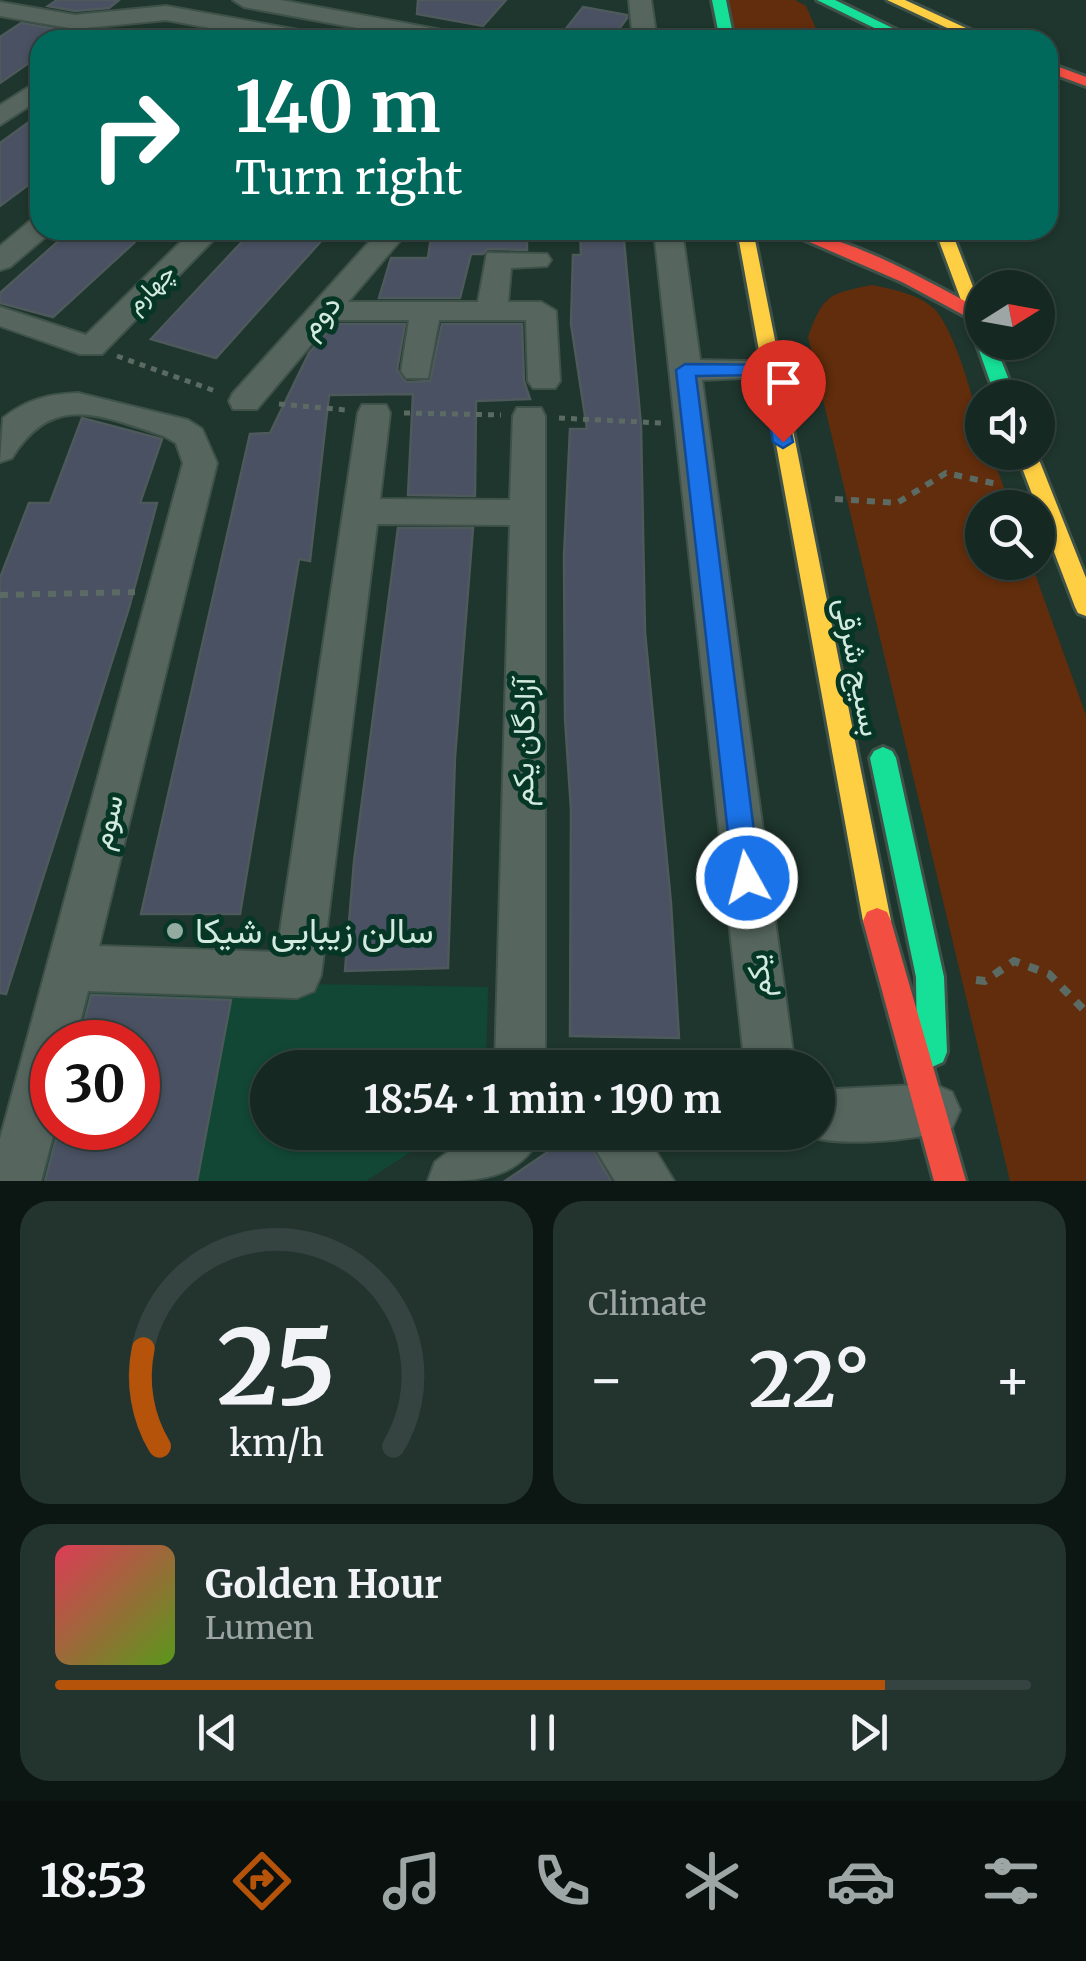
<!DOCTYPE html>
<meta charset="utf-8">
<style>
body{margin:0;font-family:Merriweather,Vazirmatn,serif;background:#23342f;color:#f1f3f6;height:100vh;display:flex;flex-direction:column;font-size:38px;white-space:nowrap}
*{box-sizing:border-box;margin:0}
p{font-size:32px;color:#9ea6a5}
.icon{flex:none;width:55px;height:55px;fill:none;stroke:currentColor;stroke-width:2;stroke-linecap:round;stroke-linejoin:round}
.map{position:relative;height:1181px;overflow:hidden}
.side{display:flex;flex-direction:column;gap:20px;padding:20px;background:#0c1613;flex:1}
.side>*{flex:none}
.guide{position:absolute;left:30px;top:30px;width:1028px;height:210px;border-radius:30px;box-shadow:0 2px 8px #0004,0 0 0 2px #354440;background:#00695c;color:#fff;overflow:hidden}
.needle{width:65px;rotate:79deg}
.buttons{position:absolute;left:965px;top:270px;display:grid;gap:20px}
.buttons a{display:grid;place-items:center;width:90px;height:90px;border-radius:50%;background:#162822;box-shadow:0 2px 8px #0004,0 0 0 2px #354440;font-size:50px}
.speed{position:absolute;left:30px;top:1020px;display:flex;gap:20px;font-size:50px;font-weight:700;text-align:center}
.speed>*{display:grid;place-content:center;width:130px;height:130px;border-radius:50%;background:#162822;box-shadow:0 2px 8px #0004,0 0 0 2px #354440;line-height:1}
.speed .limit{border:15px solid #d22;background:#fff;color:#111}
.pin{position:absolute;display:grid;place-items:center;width:85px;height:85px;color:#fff;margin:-102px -42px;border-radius:50% 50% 50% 0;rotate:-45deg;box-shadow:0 0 10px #0007}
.pin .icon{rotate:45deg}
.me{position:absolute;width:110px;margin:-55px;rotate:353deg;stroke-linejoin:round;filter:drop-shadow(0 0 8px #0008)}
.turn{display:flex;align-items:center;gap:35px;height:210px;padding:0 40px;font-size:45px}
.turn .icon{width:130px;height:130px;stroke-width:2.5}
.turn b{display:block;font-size:70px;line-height:85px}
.big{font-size:75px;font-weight:700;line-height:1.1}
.side .card{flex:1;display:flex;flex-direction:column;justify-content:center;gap:15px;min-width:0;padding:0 35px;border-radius:30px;background:#23342f}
.side .dial{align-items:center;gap:0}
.dial svg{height:260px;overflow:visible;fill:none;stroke:#354440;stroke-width:7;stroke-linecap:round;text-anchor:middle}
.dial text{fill:#f1f3f6;stroke:none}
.song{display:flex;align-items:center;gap:30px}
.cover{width:120px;height:120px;border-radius:15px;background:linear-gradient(135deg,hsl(350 70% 55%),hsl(90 70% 35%))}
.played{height:10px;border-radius:5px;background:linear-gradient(90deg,#b45309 85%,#354440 85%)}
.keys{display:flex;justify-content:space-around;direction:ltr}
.heat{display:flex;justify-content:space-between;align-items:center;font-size:55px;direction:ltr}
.side .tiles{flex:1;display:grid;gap:20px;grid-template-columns:1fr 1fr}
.card:last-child{grid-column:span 2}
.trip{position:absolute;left:250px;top:1050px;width:585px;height:100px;border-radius:50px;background:#162822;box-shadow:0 2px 8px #0004,0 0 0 2px #354440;font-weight:700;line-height:100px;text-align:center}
.tab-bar{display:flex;height:160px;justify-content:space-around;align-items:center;background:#09100e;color:#9ea6a5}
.tab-bar .icon{width:70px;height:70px}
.tab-bar .on{color:#b45309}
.tab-bar b{font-size:45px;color:#f1f3f6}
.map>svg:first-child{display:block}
.built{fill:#124735}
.green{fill:#612d0c}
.building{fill:#495162;stroke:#4e595c;stroke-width:2.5}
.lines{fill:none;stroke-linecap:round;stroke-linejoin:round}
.street-casing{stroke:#3f524a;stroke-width:4}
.fast-casing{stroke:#3f524a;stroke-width:6}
.slow-casing{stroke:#3f524a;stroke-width:6}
.jam-casing{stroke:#3f524a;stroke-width:6}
.path-far2{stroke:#5b6b64;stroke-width:5;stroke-dasharray:6 6;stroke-linecap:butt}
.path-far1{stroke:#5b6b64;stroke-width:6;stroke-dasharray:8 8;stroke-linecap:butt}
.path{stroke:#5b6b64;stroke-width:8;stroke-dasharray:10 10;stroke-linecap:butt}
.street{fill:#56665f;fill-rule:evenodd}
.fast{fill:#16e098;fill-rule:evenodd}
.slow{fill:#ffcf43;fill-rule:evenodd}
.jam{fill:#f24e42;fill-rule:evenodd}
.route{fill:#1a73e8;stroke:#114b97;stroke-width:2.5}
.poi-dot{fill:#93aba1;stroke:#053626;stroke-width:4}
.labels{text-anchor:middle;stroke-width:10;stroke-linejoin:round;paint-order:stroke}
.far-street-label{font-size:25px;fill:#d2eadf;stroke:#053626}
.street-label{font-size:30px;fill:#d2eadf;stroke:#053626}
.near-poi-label{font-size:35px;fill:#d2eadf;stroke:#053626;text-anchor:start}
</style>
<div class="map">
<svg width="1086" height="1181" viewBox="0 0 1086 1181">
<rect width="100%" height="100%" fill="#1e362d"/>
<path class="built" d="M85,980L488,987L486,1067L268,1068V1132L440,1133L366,1181H33L52,1128H138V1042H69Z"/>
<path class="green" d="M726,0H795L806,6L821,40H735Z
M872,285C892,289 914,293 931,306C955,324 982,422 982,452L991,453L1011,507L982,508V562L1031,563L1086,715V1181H1010L808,337C824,294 828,294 872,285Z"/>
<path class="building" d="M57,0H119L109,8L75,11L48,6Z
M418,0H506L483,26L417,14Z
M583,7L627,15V18L611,40H557Z
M21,23L73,32L62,40H40V55L0,83V37Z
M40,114V176L0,206V143Z
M71,230H148L53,317L0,303V293Z
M253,230H331L216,358L151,339Z
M432,230H527V250L487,249L483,254H471L460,298H379L391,258H428Z
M580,230H623L641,425L645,632L671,903L679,1038L570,1036L571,810L565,718L564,556L570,429H587L571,324L573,255H581Z
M334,324H405L397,370L406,382L430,381L442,324H522L524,381L530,399L476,401L475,496L408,495L413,394L329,395L310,561L299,559L240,914H141L250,434L270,433L309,353Z
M82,418L162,439L140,503H157L129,608L6,994L0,993V578L29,503H50Z
M398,528H473L455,757L448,968L345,971L354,862Z
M91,995L231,1000L197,1181H45L59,1128H138V1042H79Z
M577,1132H582L611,1181H505Z"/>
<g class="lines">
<defs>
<path id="street" d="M233,0H280L458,33L470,40H421L244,7Z
M629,0H651L657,40H633Z
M0,2L75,15L166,6L315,33L327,40H277L166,20L75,29L0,16Z
M40,80V99L0,125V105Z
M40,219V230H52L50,233L10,267L0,270V246L30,221Z
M193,230H223L102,354H80L0,326V307L86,335Z
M380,230H409L348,302H478L487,253L547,254L551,260L547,266L511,268L508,302H541L556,311L560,381L555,388H533L528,381L526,320H439L428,378H406L401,371L409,320H332L257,409H233L229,401L233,393Z
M654,230H682L700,360L780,362L785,369L780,376L702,380L795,1068H745Z
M78,393L188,420L202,429L217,463L99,946L277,952L358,413L362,405H386L390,413L380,499L510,500L513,416L517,408H541L545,416V1068H495L510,525L377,524L321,975L314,991L297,998L88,991L75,1042H52L55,1128L41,1181H0V1139L183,463L176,443L164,436C101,416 53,391 12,458L0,462L3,418C26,400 48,394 78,393Z
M934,1084L952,1092L960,1110L952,1128C922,1141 826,1149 799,1132H818V1090Z
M474,1132H543C520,1181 477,1181 428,1181L435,1162Z
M585,1132H644L674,1181H615Z"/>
<path id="fast" d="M712,0H726L734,40H720Z
M817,0H835L917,40H899Z
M982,337V342H994L1016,398H996L976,342Z
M883,747L892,751L896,758L944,977L947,1052L943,1062L932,1067L921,1062L917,1052L916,977L870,758L874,751Z"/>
<path id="slow" d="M887,0H905L992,40H973Z
M737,230H753L891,921L887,930L877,934L867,930L863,921Z
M935,230H951L982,310V332L971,327Z
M1016,452H1036L1086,578V616L1078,613L1075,607Z"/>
<path id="jam" d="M1048,63L1086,77V86L1048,72Z
M782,230C839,230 930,282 981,310L982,316L969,318L902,282Z
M877,908L887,912L891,921L966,1181H934L863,921L867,912Z"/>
</defs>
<use href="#street" class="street-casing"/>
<use href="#fast" class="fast-casing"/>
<use href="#slow" class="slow-casing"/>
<use href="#jam" class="jam-casing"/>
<path class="path-far2" d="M117,356L218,392
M279,404L346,410
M404,413L501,415
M559,418L661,423"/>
<path class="path-far1" d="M835,499L897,503L946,473L997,484
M0,595L135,592"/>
<path class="path" d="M976,980L985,981L1014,961L1049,974L1086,1012"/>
<use href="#street" class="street"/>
<use href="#fast" class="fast"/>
<use href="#slow" class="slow"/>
<use href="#jam" class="jam"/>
</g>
<path class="route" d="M685,364L776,365L793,442L783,448L773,442L761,375L696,376L760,878L756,887L747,891L737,887L733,878L676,370Z"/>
<circle class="poi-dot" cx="175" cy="931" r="10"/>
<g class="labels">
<g class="far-street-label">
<text transform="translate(150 288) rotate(-45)" y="9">چهارم</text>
</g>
<g class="street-label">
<text transform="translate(320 316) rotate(-49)" y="10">دوم</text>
<text transform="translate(858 667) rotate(79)" y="10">بسیج شرقی</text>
<text transform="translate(524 742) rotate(-89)" y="10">آزادگان یکم</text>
<text transform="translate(107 822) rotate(-76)" y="10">سوم</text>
<text transform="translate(759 976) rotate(-97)" y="10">یکم</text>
</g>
<g class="near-poi-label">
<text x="195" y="943">سالن زیبایی شیکا</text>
</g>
</g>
</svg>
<div class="buttons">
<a><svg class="needle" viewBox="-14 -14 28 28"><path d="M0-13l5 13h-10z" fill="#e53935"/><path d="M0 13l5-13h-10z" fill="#9ea6a5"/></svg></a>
<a><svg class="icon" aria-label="sound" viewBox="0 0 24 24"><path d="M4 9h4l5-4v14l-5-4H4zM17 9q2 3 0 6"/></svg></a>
<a><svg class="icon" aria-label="search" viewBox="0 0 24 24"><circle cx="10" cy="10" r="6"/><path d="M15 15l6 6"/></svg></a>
</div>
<div class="speed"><div class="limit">30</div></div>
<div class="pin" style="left:783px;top:442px;background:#d93025"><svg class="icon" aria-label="arrive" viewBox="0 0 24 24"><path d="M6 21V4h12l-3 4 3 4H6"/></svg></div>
<svg class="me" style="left:747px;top:878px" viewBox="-20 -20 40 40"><circle r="17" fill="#1a73e8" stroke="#fff" stroke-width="3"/><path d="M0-11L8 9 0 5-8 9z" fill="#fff"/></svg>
<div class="trip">18:54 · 1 min · 190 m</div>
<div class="guide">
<div class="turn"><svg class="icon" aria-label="right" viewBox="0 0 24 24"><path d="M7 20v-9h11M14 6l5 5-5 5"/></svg><div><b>140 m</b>Turn right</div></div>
</div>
</div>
<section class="side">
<div class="tiles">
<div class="card dial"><svg viewBox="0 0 100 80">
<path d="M14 69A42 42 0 1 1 86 69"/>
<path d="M14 69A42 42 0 0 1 9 39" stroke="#b45309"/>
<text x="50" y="56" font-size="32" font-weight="700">25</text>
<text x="50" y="72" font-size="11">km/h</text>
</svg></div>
<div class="card"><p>Climate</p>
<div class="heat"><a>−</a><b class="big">22°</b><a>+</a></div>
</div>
<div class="card">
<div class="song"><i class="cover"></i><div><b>Golden Hour</b><p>Lumen</p></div></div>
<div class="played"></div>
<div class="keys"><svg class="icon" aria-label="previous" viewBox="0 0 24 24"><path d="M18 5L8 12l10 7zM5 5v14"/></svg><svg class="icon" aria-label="pause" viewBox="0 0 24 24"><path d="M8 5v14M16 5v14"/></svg><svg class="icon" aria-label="next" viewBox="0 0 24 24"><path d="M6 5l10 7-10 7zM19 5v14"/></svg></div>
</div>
</div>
</section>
<nav class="tab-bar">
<b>18:53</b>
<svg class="icon on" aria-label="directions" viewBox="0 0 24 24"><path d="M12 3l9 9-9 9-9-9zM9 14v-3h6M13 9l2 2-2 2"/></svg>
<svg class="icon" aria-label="music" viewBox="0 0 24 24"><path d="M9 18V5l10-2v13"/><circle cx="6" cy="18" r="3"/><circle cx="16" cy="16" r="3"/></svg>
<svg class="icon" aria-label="phone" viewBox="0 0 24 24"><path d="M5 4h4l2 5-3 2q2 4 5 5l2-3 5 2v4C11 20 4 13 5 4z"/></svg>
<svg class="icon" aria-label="climate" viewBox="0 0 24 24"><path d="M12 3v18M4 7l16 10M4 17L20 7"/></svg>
<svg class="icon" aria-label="car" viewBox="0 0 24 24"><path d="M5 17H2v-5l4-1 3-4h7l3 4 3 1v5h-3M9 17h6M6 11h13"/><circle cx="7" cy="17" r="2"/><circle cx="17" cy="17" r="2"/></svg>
<svg class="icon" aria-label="filters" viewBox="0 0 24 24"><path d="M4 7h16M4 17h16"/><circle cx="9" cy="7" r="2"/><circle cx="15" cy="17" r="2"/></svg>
</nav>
